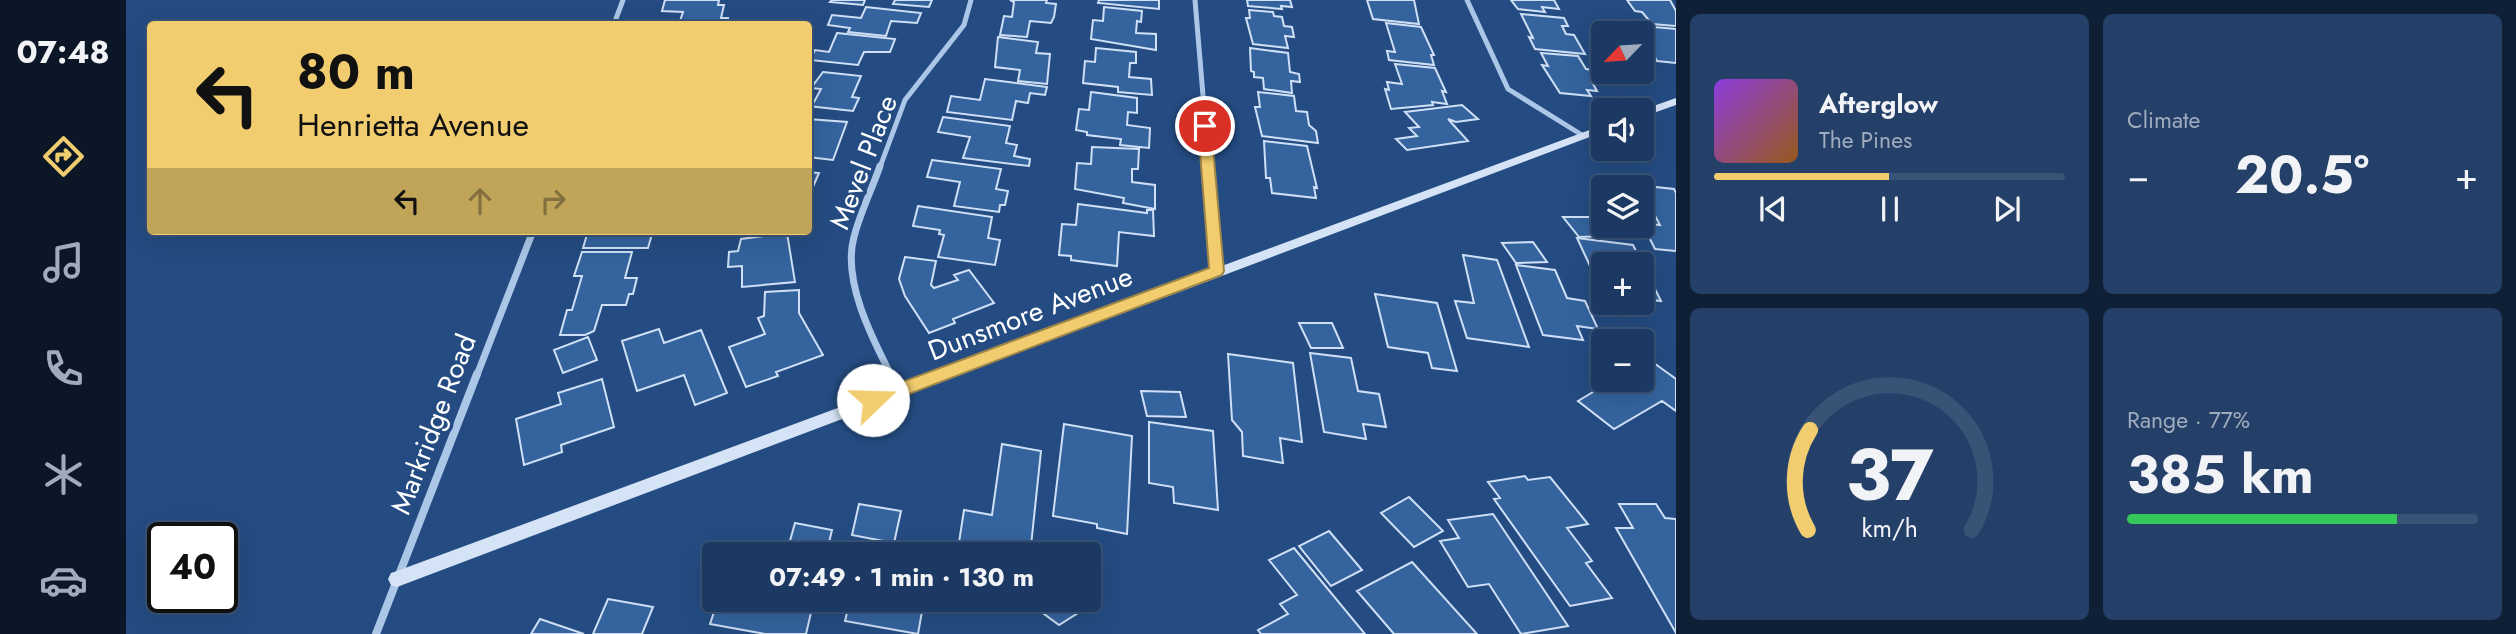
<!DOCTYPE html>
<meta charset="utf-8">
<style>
body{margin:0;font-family:Jost,sans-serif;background:#244068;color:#f1f3f6;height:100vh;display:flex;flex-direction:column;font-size:26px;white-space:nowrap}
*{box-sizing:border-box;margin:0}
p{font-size:23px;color:#a0acbe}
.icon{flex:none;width:38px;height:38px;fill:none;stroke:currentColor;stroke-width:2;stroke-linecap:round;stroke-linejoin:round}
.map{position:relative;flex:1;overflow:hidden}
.details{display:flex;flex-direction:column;gap:14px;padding:14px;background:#0f1f36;width:840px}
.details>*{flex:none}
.top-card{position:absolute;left:21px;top:21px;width:665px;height:214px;border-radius:7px;box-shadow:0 7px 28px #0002,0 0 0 2px #395377;background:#f1cd6f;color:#111;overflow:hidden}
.needle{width:46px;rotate:245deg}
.controls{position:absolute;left:1465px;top:21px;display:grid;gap:14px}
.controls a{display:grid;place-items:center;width:63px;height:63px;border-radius:7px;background:#1b3962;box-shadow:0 7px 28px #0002,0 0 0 2px #395377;font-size:35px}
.speed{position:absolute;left:21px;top:522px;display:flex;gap:14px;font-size:35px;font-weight:700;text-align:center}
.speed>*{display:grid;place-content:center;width:91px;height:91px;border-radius:50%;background:#1b3962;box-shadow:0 7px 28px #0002,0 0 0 2px #395377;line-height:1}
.speed .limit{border:4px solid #111;border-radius:10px;background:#fff;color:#111}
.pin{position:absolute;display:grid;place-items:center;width:60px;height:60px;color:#fff;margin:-30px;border:4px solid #fff;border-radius:50%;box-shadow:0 2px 7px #0007}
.me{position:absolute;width:77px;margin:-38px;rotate:69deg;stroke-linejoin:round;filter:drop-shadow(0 0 5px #0008)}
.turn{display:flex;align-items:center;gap:24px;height:147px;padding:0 35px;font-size:32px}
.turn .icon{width:91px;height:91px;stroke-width:2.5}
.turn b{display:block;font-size:49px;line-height:60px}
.lanes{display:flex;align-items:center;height:66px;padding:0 35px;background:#0003;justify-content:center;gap:35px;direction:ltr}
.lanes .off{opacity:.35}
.big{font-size:52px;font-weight:700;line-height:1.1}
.details .tile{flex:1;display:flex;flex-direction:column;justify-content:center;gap:10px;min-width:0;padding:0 24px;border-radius:10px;background:#244068}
.details .dial{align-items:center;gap:0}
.dial svg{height:182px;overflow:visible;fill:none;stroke:#395377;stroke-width:7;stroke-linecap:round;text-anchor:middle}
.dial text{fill:#f1f3f6;stroke:none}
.song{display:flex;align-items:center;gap:21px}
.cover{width:84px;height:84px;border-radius:10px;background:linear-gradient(135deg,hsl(270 70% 55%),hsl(30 70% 35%))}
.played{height:7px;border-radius:4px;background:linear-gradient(90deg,#f1cd6f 50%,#395377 50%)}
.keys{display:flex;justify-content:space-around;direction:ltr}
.heat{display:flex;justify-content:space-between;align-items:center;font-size:38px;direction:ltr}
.charge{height:10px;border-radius:5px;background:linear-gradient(90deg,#34c759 77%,#395377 0)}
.details .tiles{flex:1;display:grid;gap:14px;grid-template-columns:repeat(2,1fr)}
.trip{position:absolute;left:576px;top:542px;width:399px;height:70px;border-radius:7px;background:#1b3962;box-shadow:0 7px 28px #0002,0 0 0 2px #395377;font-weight:700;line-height:70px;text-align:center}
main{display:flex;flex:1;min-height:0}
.dock{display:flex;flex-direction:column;width:126px;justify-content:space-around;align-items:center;background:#0b1727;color:#a0acbe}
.dock .icon{width:49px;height:49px}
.dock .selected{color:#f1cd6f}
.dock b{font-size:32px;color:#f1f3f6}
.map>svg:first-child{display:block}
.building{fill:#34639e;stroke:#cfe0f6;stroke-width:2}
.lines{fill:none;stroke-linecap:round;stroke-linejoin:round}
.street-far2{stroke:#abc6e7;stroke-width:5}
.street-far1{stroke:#abc6e7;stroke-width:7}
.street{stroke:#abc6e7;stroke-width:8}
.secondary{fill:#d5e3f6;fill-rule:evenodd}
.route{fill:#f1cd6f;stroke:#9d8548;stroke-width:2}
.labels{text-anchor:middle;stroke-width:7;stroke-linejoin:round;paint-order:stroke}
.street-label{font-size:28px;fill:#fff;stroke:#244c82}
</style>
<main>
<nav class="dock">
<b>07:48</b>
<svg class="icon selected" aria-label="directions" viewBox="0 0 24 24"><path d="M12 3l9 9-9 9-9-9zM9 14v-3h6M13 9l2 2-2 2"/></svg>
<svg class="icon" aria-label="music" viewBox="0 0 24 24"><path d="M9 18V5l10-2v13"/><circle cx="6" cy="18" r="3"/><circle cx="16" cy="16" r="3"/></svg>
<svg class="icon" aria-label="phone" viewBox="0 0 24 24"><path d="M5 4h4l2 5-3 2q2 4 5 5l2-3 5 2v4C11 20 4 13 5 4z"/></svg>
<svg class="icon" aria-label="climate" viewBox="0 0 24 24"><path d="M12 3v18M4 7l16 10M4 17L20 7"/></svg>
<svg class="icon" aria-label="car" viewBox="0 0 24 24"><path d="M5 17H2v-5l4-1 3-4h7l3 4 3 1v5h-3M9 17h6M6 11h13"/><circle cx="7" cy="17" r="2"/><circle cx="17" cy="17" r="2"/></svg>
</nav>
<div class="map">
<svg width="1550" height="634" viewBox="0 0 1550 634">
<rect width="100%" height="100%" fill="#244c82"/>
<path class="building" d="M539,0H593L592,5H598L595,18H602L601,24H553L557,12L536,11Z
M706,0H739L737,5L704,2Z
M769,0H806L803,7L767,4Z
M884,0H921L920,3L930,4L928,17L925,23L904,21L901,37L874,35L878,16L886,17L888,2Z
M973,0H1033V9L972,3Z
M1121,0H1164L1166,7L1155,6L1156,9L1122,6Z
M1241,0H1288L1293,24L1247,19Z
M1428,0L1433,9L1416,7L1419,12L1392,9L1385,0Z
M1501,0H1544L1550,11V26L1526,24L1516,12L1509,11Z
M740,7L795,13L791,23L765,21L760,36L722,32L724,28L702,25L706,15L735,18Z
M978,7L1016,11L1015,22L1011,21L1010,33L1030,34V50L965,39L967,20L977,21Z
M1123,10L1147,12L1148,16L1156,17L1158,26L1166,27L1168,37L1159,36L1162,48L1127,44L1120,18H1124Z
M1395,14L1438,18L1442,26H1436L1440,34L1448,35L1459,54L1409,49L1403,37L1407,38Z
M1260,23L1295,27L1308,55H1305L1308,65L1263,60L1261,51L1269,52Z
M1517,26L1550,29V63L1531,61L1519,40L1527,41Z
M711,33L769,39L764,52H738L732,65L684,60L689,50L703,52Z
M872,37L912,42L910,53L924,54L921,84L892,81L894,70L869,67Z
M970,48L1010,52V63H1004L1003,77L1025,79L1026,95L992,92V87L957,83L959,61L969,62Z
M1124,48L1162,53L1164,72L1173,74L1174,82L1165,81L1166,93L1138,89L1137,78L1128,77V72L1125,71Z
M1415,53L1452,56L1460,69L1467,70L1474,81L1465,80L1471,91L1461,90L1465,96L1434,93L1416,65L1422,66Z
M1269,64L1309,68L1320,92L1316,91L1321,104L1306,102L1307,105L1265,109L1259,89L1263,90L1261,82L1276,84Z
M697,72L735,76L726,97L733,98L727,111L682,106V102H688L695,89L685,88Z
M859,79L921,87L919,95L904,93L902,103L890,101L886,120L821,112L825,96L854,100Z
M965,92L1011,98V113L1002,112L1001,125L1024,128L1023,148L994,145L995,139L961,135V132L950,130L953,109L963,110Z
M1132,92L1168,96L1170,111L1181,112L1183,125L1190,131L1192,143L1136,136L1129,107H1134Z
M1336,105L1352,119L1330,122L1322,119L1342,141L1281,150L1270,139L1291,136L1283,128L1293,127L1279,112Z
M817,117L884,126L880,143L891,145L888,156L904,159L903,166L837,158L844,137L812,132Z
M682,119L721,122L707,160L682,157Z
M1138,141L1181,146L1191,188L1188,187L1190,198L1146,193L1144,178H1140Z
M966,147L1013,149L1012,169H1006V182L1029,185V209L997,203L998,198L949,189L951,163L965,164Z
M806,160L875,169L870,189L882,191L879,205H874L873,212L828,206L834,182L801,177Z
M682,172L693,173L682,198Z
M1511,185L1548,189L1550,193V251L1529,249L1516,223L1534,225L1516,192V187Z
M952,204L1021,213V210H1027L1028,236L993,232L991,266L945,260V256L933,255L936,224L950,225Z
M792,206L866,217L862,238L874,240L869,265L812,257L818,235L813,234L814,230L787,226Z
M1437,217H1467L1483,236L1453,237Z
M462,231H520L519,234H526L522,248H457Z
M661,233L669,282L616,287V266L602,267L603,252L612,251L615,239Z
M1451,238L1507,245L1535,301L1516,299V264H1477V282L1471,281Z
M1407,242L1421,262L1390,263L1376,243Z
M456,252H506L499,278H511L507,294H503L500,305H476L468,331L459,335H434L441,310H446L456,276H448Z
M1337,255L1371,260L1403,347L1341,338L1329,301L1348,303Z
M779,257L810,261L805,285L808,288L832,280L828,275L843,270L868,303L827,319L829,323L803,333L779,296L773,279Z
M1390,265L1429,270L1441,298L1459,301L1472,329L1451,326L1457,340L1417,335Z
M673,290V313L697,355L650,372L652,376L620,387L603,347L639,334L632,318L638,316L639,292Z
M1249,294L1311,303L1331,371L1306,368L1302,353L1262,347Z
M1173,323H1206L1217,348H1185Z
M533,329L538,343L575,330L601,393L569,405L558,375L511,391L496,341Z
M462,337L471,360L437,373L428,350Z
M1184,353L1225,358L1232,391L1253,394L1260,427L1237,424L1240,439L1198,432Z
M1102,354L1167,363L1176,442L1154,438L1157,463L1117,456L1116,432L1106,420Z
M1521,358L1550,379V411L1536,401L1488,429L1452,401L1487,380H1516V362Z
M476,379L488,427L435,445L436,452L398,465L390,419L435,404L432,393Z
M1015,391L1054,392L1060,417L1021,416Z
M1023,422L1087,431L1092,510L1048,503L1047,487L1023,483Z
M938,424L1006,436L1001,534L971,528V524L927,516Z
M876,444L915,451L904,555H864L832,549L838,510L866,515Z
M1399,476L1402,480L1424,477L1462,524L1441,528L1466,561L1460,563L1486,598L1444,606L1368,499L1374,498L1362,482Z
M1283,497L1317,531L1288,547L1255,513Z
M733,504L775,511L768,543L726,535Z
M1493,504H1530L1539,518L1550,519V633L1490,528H1507Z
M1367,514L1442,626L1395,634L1363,584L1342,587L1314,541L1333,538L1322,520Z
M669,523L706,530L700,555H660Z
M1203,531L1236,570L1205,586L1173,546Z
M737,545L793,555H735Z
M1168,548L1239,634H1135L1132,630L1162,614L1154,604L1171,595L1143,560Z
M1286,562L1351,634H1268L1231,591Z
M482,599L527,607L516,634H467Z
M592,600H688L680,634H639L584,624Z
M724,600H798L792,634L719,621Z
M915,600H931L952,613L933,625L914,611Z
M414,619L458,634H405Z"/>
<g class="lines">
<path class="street-far2" d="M1069,0L1083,167
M1341,0L1382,89L1456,135
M488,24L497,0
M754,167L779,100L838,25L845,0"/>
<path class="street-far1" d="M754,166C746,189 734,213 728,237C716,280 746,338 765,375
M1082,166L1091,271
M351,375L407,231"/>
<path class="street" d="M764,374L773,391
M250,634L351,374"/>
<path class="secondary" d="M1550,98V105L1516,117V110Z
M1477,125V132L271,587L265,585L262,579L265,573L271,571Z"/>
</g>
<path class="route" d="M1079,122L1085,126L1098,271L1096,275L754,405H741L739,400L741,395L1083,268L1072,126Z"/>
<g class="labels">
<g class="street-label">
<text transform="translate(737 162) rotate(-69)" y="10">Mevel Place</text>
<text transform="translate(904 313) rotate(-21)" y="10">Dunsmore Avenue</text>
<text transform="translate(307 424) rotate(-69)" y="10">Markridge Road</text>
</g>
</g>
</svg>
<div class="controls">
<a><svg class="needle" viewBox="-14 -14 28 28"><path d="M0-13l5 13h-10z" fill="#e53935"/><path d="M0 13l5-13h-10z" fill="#a0acbe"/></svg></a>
<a><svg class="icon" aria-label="sound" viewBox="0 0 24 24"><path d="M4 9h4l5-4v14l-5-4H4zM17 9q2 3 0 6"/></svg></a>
<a><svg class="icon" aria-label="layers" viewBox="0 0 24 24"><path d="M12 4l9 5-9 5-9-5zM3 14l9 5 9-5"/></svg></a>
<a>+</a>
<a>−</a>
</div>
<div class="speed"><div class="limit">40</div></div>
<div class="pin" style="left:1079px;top:126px;background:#d93025"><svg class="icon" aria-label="arrive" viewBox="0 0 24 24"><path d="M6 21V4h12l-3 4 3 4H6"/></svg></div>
<svg class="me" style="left:747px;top:400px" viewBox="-20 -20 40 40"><circle r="19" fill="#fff"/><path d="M0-13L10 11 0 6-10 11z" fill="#f1cd6f"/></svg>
<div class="trip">07:49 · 1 min · 130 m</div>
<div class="top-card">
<div class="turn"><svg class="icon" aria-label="left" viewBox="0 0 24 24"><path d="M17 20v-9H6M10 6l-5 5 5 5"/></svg><div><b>80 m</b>Henrietta Avenue</div></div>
<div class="lanes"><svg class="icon" aria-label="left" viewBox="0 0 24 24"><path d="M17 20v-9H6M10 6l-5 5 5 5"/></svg><svg class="icon off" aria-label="ahead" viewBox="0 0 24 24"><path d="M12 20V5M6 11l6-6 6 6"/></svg><svg class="icon off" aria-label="right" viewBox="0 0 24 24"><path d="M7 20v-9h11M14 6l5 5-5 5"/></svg></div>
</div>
</div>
<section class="details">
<div class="tiles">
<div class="tile">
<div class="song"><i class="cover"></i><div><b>Afterglow</b><p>The Pines</p></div></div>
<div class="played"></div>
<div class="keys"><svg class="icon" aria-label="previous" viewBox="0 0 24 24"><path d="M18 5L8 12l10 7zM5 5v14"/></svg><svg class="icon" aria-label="pause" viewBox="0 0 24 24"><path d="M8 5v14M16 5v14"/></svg><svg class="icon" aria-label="next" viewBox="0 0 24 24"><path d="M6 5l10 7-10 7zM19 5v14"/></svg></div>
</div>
<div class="tile"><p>Climate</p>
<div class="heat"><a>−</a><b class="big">20.5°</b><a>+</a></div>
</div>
<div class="tile dial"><svg viewBox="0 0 100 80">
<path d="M14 69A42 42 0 1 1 86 69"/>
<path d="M14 69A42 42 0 0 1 15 25" stroke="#f1cd6f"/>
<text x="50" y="56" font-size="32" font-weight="700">37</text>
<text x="50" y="72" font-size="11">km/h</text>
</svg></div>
<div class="tile"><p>Range · 77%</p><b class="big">385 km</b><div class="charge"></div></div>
</div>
</section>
</main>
